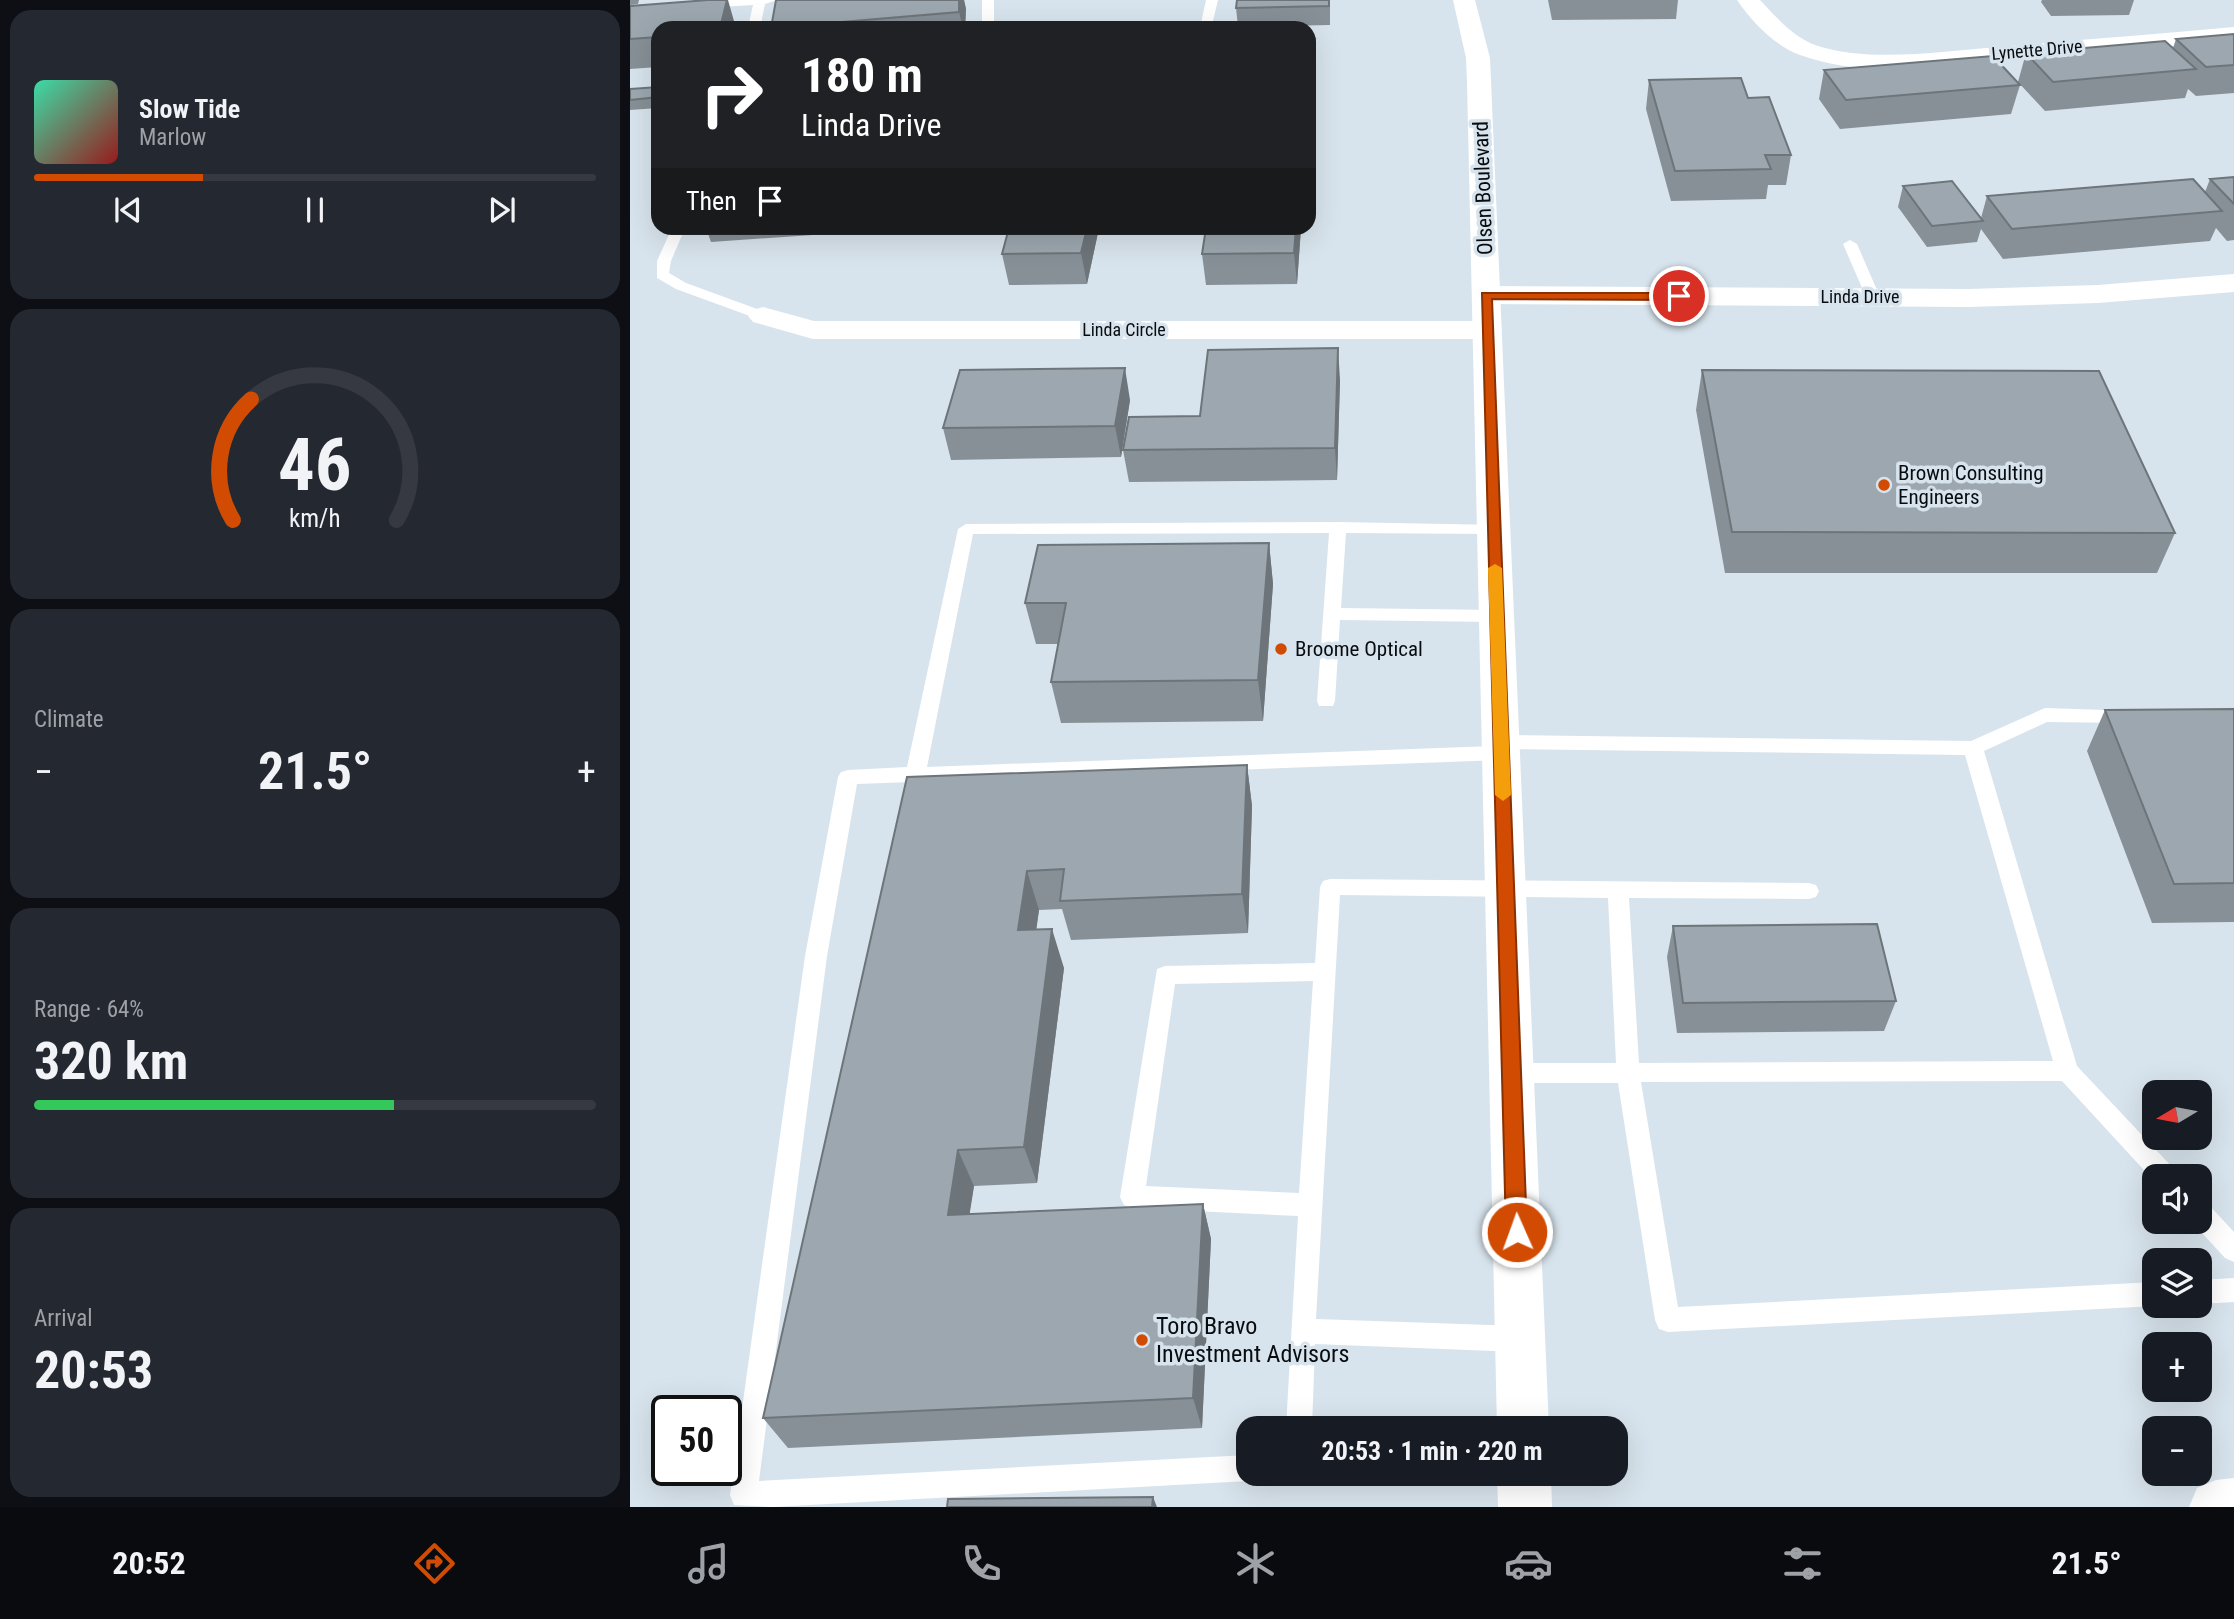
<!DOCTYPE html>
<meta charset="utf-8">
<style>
body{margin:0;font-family:"Roboto Condensed",sans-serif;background:#242831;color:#f1f3f6;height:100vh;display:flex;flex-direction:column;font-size:26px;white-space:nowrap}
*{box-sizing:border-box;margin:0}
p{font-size:23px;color:#9ea1a6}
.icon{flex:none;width:38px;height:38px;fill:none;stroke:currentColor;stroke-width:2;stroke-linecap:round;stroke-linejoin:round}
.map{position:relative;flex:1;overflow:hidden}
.side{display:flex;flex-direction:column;gap:10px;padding:10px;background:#0d0f14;width:630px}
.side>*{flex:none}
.guide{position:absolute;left:21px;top:21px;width:665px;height:214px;border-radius:21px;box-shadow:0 7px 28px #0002;background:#202124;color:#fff;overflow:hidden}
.needle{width:46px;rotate:260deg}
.fabs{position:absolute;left:1512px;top:1080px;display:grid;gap:14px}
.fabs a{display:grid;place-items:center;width:70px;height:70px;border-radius:14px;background:#171b24;box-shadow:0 7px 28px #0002;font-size:35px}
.speed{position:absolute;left:21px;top:1395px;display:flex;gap:14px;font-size:35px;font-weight:700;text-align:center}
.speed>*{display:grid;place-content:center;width:91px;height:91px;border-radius:50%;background:#171b24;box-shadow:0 7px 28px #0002;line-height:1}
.speed .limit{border:4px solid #111;border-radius:10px;background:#fff;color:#111}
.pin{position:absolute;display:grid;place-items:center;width:60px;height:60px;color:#fff;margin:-30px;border:4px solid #fff;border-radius:50%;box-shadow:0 2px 7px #0007}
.me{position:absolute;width:77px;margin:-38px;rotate:358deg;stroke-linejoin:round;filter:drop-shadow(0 0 5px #0008)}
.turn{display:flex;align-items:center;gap:24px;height:147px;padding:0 35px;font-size:32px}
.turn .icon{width:91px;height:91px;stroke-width:2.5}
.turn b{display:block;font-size:49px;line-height:60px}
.then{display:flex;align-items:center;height:66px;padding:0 35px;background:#0003;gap:14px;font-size:26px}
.big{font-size:52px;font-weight:700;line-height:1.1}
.side .widget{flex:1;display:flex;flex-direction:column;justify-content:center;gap:10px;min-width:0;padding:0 24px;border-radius:21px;background:#242831}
.side .dial{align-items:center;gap:0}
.dial svg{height:182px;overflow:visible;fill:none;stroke:#363941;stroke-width:7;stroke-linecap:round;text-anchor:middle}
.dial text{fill:#f1f3f6;stroke:none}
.song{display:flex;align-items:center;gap:21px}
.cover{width:84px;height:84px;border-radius:10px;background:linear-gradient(135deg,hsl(160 70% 55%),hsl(0 70% 35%))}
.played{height:7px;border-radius:4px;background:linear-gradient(90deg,#d14c02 30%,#363941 30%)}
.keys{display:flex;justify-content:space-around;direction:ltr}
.heat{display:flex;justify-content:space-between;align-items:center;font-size:38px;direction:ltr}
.charge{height:10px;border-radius:5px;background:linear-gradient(90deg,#34c759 64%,#363941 0)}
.trip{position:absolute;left:606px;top:1416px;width:392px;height:70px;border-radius:21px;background:#171b24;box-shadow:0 7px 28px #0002;font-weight:700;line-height:70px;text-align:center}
.menu{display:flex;height:112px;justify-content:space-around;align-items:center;background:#090b0e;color:#9ea1a6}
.menu .icon{width:49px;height:49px}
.menu .on{color:#d14c02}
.menu b{font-size:32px;color:#f1f3f6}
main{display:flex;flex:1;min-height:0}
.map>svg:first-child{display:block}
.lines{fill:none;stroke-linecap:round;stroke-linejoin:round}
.lane{fill:#fff;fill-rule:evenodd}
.street{fill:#fff;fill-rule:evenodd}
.secondary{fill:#fff;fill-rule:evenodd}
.wall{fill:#869096}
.shaded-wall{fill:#6d757a}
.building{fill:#9ca7af;stroke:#6d757a;stroke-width:2}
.route{fill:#d14c02;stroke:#883101;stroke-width:2}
.slow{fill:#f59e0b}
.poi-dot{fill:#d14c02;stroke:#d8e4ed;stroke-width:2.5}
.labels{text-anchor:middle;stroke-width:7;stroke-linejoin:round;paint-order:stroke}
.far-street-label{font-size:18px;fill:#080c0f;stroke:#d8e4ed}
.street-label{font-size:21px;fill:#080c0f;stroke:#d8e4ed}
.poi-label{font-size:21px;fill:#080c0f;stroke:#d8e4ed;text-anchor:start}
.near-poi-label{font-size:24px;fill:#080c0f;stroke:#d8e4ed;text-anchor:start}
</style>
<main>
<section class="side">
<div class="widget">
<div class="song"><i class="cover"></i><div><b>Slow Tide</b><p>Marlow</p></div></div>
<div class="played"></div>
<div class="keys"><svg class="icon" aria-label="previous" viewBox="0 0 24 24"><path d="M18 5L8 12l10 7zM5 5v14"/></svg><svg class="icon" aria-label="pause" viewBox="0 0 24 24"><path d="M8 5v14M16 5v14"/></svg><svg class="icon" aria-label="next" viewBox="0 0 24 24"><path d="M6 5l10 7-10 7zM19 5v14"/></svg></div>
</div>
<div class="widget dial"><svg viewBox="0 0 100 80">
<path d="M14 69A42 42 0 1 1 86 69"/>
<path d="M14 69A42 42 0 0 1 22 16" stroke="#d14c02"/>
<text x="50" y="56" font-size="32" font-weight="700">46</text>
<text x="50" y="72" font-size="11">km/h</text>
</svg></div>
<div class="widget"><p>Climate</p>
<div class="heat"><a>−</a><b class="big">21.5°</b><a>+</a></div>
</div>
<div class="widget"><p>Range · 64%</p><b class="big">320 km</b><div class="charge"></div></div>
<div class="widget"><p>Arrival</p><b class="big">20:53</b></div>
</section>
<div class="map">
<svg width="1604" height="1507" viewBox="0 0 1604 1507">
<rect width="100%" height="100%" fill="#d8e4ed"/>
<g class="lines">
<path class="lane" d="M95,0H147L135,4L130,28H118L123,5L72,8L66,5L72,2Z
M352,0H364V25L367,28L352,26Z
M576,0H588L582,25L579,28H565L571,23Z
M42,228H55L41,261L39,273L56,283L138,313L140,316L138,319H128L46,289L27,278V261Z
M1220,240L1227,244L1250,297L1248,300H1238L1236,297L1213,244Z
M708,522L870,525L872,529L870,533L864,534L716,533L711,608L866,610L875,616L866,622L710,620L705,701L703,706H689L687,701L699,533L343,534L297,767L863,746L860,742L863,737L870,735L1341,741L1415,708L1505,711L1507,716L1505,721L1498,723L1417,722L1354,751L1447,1066L1543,1168L1547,1176H1524V1181L1432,1081L1011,1082L1048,1307L1524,1282L1525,1306L1038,1332L1029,1329L1025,1320L988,1083H881L873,1080L870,1073L873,1066L881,1063H986L978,898L710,895L686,1319L889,1326L898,1330L902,1339L898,1348L889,1352L685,1344L682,1428H656L668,1216L502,1208L494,1205L490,1197L527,969L535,966L685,963L690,887L693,881L700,879L1179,883L1186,885L1189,891L1186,897L1179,899L999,898L1009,1063L1423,1061L1335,755L878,749L881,753L878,758L871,760L227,784L197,956L129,1481L618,1455V1474H629L628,1478L618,1481L143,1507L104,1505L100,1495L175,956L208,777L211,772L218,770L277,767L328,529L336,524ZM683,981L669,1193L516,1186L545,984Z
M1570,1202L1579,1205L1604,1232V1262L1595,1258L1562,1222H1570Z
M1604,1278V1302L1570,1304V1280Z"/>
<path class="street" d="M1107,0H1130C1147,18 1164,38 1188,46C1242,63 1314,51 1369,47C1448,40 1526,34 1604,27V41C1532,47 1459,53 1387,59C1317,65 1238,80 1170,55C1145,46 1122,22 1107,0Z
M1604,274V292L1468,303L1338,307L856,304L846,301L842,295L846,289L856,286L1338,289L1468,285Z
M133,307L184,321H857L867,324L872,330L867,336L857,339H183L123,322L118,316L123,310Z
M1604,1478V1507H1559L1567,1488L1586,1480Z"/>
<path class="secondary" d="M823,0H845L860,58L919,1428H867L837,82L836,58Z
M867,1474H921L922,1507H868Z"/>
</g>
<path class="wall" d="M0,0H9L8,4L0,5Z
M146,0H334L336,9L335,28H141Z
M607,0H700V25L608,27L606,8Z
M918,0H1048L1046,19L922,20Z
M1412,0H1504L1499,15L1421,16L1411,2Z
M0,6L106,27V28H28V67L0,69Z
M1604,34V93L1566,96L1558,89L1555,98L1415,111L1388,82L1396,53L1543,48L1546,39Z
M1194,70L1390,85L1381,114L1210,129L1189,99Z
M1019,80L1118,98L1161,155L1156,185H1138L1136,199L1041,201L1016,109Z
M28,87V108L0,110V89Z
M1604,177V240L1597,241L1586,228L1580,241L1373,259L1351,229L1347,242L1297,247L1268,207L1273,186L1351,218L1357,196L1575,192L1580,179Z
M76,228H213L212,233L81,242Z
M377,228H469L457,284L379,285L372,254L378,233Z
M671,228L667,284L576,285L572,254Z
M1072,370L1545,533L1527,573H1095L1066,410Z
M710,380L707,480L499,482L493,450L570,416Z
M500,400L491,457L321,460L313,428Z
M639,543L643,584L633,721L431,723L421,682L428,644H406L395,603Z
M1604,709V922L1522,923L1457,751L1475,710Z
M617,765L622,806L618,933L441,940L432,909L409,910L406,929L434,968L407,1183L344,1186L339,1214L573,1204L581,1239L572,1428L158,1448L133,1418L277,777Z
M1043,926L1266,1001L1254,1031L1047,1033L1037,957Z"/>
<path class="shaded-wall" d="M97,0H98L106,28H90Z
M329,0H334L336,9L335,28H333L329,12Z
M685,39L686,67L679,154V104Z
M457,228H469L457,284L451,253Z
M666,228H671L667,284L664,253Z
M708,348L710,380L707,480L705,448Z
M495,368L500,400L491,457L485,426Z
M639,543L643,584L633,721L628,680Z
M617,765L622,806L618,933L612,894Z
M397,871L409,910L401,969L388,930Z
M422,929L434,968L407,1183L394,1147Z
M328,1150L344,1186L334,1250L318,1215Z
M573,1204L581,1239L572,1428L563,1398Z
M523,1497L527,1507H522Z"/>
<path class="building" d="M78,0H97L90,28H28V37L0,39V6Z
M146,0H329V12L141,28Z
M607,0H699V6L606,8Z
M1604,34V65L1576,67L1546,39Z
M679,39H685L679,104Z
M1535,41L1566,69L1423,82L1396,53Z
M1363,56L1390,85L1216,100L1194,70Z
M1111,78L1118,98L1139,97L1161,155H1135L1141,169L1045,171L1019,80Z
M28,87V97L0,100V89Z
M1604,177V204L1580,179Z
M1563,179L1592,211L1382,229L1357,196Z
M1322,181L1353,221L1302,226L1273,186Z
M379,228H457L451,253L372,254Z
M576,228H666L664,253L572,254Z
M708,348L705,448L493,450L499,417L570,416L578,350Z
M495,368L485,426L313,428L330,370Z
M1072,370L1469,371L1545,533L1102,532Z
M639,543L628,680L421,682L436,603H395L408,545Z
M1604,709V883L1544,884L1475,710Z
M617,765L612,894L430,901L434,869L397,871L388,930L422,929L394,1147L328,1150L318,1215L573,1204L563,1398L133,1418L277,777Z
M1247,924L1266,1001L1053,1003L1043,926Z
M523,1497L522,1507H317L318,1499Z"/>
<path class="route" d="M852,293H1049L1055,296L1049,300L862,299L897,1232L894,1239L887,1242L879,1239L876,1232Z"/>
<path class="slow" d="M865,564L872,568L881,795L873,801L865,795L858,568Z"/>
<g class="poi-dot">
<circle cx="1254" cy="485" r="7"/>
<circle cx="651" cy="649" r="7"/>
<circle cx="512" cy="1340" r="7"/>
</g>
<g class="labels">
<g class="far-street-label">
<text transform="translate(1407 50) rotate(-5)" y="6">Lynette Drive</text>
<text x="1230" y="303">Linda Drive</text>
<text x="494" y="336">Linda Circle</text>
</g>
<g class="street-label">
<text transform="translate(853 188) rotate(-92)" y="7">Olsen Boulevard</text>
</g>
<g class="poi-label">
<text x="1268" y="480">Brown Consulting<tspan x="1268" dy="24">Engineers</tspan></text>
<text x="665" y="656">Broome Optical</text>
</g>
<g class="near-poi-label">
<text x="526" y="1334">Toro Bravo<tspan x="526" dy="28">Investment Advisors</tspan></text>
</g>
</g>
</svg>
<div class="fabs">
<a><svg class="needle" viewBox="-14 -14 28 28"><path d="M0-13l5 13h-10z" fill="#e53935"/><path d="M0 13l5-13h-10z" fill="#9ea1a6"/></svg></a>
<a><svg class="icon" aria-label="sound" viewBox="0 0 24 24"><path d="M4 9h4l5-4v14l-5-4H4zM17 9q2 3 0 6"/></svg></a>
<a><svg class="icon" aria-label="layers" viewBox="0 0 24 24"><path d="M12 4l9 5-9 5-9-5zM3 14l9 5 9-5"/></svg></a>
<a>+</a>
<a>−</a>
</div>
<div class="speed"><div class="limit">50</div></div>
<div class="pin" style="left:1049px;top:296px;background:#d93025"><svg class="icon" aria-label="arrive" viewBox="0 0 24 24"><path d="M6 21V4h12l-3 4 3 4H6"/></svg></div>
<svg class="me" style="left:887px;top:1232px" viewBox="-20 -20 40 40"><circle r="17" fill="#d14c02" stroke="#fff" stroke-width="3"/><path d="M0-11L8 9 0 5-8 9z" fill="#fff"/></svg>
<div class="trip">20:53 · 1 min · 220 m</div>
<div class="guide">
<div class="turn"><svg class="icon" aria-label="right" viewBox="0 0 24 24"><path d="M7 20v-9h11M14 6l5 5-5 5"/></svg><div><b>180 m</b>Linda Drive</div></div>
<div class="then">Then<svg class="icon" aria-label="arrive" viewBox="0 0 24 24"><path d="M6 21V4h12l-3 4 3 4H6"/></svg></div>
</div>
</div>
</main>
<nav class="menu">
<b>20:52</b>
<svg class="icon on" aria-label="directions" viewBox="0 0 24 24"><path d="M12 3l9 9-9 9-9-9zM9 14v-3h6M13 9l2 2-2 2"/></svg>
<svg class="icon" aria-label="music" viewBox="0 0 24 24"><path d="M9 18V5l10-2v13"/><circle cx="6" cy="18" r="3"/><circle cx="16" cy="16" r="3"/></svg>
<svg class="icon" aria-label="phone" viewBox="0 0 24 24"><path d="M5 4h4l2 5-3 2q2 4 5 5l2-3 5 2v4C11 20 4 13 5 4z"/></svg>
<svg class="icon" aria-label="climate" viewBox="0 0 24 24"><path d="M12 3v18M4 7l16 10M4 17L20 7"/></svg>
<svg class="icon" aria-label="car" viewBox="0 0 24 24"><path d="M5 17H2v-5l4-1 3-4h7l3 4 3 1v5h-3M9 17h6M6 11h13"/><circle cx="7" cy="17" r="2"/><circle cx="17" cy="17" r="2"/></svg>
<svg class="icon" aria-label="filters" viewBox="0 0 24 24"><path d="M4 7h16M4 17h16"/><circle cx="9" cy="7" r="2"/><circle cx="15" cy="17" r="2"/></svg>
<b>21.5°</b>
</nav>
